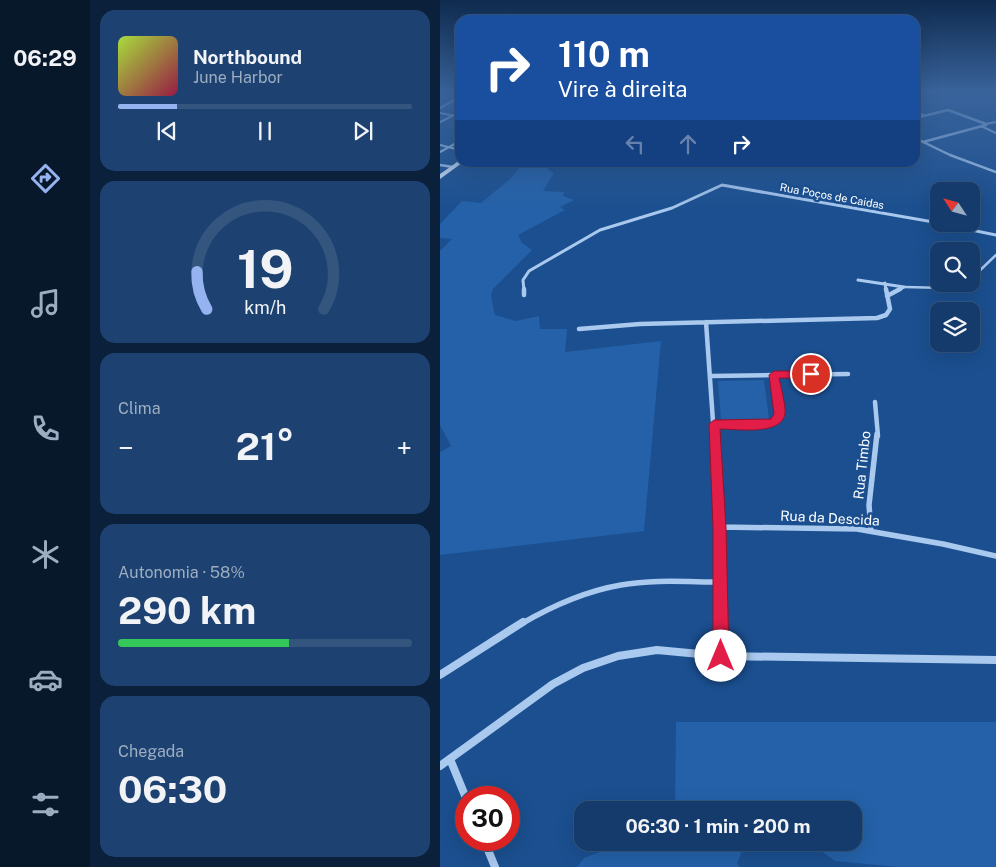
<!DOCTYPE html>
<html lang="pt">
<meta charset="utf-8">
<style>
body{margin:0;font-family:"Public Sans",sans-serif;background:#1d4271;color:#f1f3f6;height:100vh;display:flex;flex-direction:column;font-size:19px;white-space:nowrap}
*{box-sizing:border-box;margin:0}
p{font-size:16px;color:#9dadc1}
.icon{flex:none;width:28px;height:28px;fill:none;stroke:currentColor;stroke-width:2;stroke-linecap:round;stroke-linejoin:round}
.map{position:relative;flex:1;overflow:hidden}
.sheet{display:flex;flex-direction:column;gap:10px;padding:10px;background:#0b203b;width:350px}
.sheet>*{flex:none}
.top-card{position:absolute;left:15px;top:15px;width:465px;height:152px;border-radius:15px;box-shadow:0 5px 20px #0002,0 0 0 1px #33557e;background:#1a4fa0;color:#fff;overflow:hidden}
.needle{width:32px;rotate:306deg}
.controls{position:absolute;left:490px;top:182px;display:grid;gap:10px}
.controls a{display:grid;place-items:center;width:50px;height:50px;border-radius:10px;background:#143b6b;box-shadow:0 5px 20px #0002,0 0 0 1px #33557e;font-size:25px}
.speed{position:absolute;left:15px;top:786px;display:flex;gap:10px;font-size:25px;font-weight:700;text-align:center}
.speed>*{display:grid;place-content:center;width:65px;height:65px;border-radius:50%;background:#143b6b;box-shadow:0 5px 20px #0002,0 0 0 1px #33557e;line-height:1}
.speed .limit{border:8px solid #d22;background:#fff;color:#111}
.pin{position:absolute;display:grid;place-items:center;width:42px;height:42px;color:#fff;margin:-21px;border:2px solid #fff;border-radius:50%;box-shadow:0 1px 5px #0007}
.me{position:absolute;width:55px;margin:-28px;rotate:0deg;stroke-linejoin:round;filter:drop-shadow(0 0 4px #0008)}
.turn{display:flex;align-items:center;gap:18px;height:105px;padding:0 20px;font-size:22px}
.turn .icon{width:65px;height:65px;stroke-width:2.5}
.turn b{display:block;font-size:35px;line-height:42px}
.lanes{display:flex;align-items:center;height:48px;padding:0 20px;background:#0003;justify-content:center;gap:25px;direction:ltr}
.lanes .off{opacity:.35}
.big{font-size:38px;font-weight:700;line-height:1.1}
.sheet .tile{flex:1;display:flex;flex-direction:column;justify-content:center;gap:8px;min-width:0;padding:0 18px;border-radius:15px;background:#1d4271}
.sheet .dial{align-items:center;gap:0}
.dial svg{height:130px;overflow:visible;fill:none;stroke:#33557e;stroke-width:7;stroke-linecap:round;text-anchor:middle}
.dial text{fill:#f1f3f6;stroke:none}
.song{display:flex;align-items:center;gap:15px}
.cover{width:60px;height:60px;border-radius:8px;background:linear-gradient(135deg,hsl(80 70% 55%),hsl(340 70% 35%))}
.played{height:5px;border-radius:2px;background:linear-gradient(90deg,#95b2f1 20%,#33557e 20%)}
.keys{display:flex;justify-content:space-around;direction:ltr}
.heat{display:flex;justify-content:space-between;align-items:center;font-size:28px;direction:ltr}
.charge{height:8px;border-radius:4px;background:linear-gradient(90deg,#34c759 58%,#33557e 0)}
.trip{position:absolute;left:134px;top:801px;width:288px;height:50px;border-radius:15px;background:#143b6b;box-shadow:0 5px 20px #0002,0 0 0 1px #33557e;font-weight:700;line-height:50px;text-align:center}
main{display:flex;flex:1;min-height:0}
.menu{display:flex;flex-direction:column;width:90px;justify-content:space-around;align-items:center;background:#08182b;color:#9dadc1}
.menu .icon{width:35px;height:35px}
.menu .selected{color:#95b2f1}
.menu b{font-size:22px;color:#f1f3f6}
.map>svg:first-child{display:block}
.green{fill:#2461a8}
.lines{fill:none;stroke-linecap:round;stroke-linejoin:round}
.lane-far1{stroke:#a9c9ee;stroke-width:2}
.lane{stroke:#a9c9ee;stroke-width:2.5}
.street-far4{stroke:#a9c9ee;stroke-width:2.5}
.street-far3{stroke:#a9c9ee;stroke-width:3}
.street-far2{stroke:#a9c9ee;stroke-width:4.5}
.street-far1{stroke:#a9c9ee;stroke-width:5.5}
.street{stroke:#a9c9ee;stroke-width:8}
.secondary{fill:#d6e6fa;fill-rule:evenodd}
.route{fill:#e11d48;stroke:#92132f}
.labels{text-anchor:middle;stroke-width:5;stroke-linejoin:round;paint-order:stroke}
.far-street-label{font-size:11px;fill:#fff;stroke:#1b4f8f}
.street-label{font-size:14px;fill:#fff;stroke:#1b4f8f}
</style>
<main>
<nav class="menu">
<b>06:29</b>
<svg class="icon selected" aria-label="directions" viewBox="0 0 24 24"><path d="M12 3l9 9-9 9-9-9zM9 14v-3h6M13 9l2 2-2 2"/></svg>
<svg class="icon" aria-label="music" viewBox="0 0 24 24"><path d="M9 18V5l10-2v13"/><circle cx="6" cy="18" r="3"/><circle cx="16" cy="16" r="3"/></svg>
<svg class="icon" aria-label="phone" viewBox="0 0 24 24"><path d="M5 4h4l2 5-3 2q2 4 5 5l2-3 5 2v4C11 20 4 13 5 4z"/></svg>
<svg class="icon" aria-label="climate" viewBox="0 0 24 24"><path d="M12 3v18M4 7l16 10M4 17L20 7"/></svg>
<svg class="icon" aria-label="car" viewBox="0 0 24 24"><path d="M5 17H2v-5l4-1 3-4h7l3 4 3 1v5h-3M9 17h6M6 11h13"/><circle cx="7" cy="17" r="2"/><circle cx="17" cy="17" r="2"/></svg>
<svg class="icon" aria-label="filters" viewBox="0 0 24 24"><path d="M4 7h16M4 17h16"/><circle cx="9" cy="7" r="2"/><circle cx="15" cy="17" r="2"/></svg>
</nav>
<section class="sheet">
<div class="tile">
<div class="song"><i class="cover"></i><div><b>Northbound</b><p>June Harbor</p></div></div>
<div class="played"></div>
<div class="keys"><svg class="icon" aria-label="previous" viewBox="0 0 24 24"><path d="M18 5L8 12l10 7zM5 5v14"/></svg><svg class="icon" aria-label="pause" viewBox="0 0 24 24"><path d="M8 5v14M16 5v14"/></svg><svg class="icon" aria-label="next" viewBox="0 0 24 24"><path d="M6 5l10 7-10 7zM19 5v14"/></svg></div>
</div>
<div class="tile dial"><svg viewBox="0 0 100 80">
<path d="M14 69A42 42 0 1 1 86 69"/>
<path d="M14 69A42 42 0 0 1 8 46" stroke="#95b2f1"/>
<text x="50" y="56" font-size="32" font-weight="700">19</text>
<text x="50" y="72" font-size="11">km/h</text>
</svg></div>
<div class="tile"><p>Clima</p>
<div class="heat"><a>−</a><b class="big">21°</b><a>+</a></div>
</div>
<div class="tile"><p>Autonomia · 58%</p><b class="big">290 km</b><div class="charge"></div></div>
<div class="tile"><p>Chegada</p><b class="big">06:30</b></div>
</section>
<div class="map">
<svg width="556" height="867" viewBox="0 0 556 867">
<rect width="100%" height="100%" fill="#1b4f8f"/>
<path class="green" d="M80,163H103L108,165V170L114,173L103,191L124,192L123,196L134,200L120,207L125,210L78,235L82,243L92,250L53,289L51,296L55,315L76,321L99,316L100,329H127L125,352L221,341L204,531L0,555V452L11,446L0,425V251L12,239L0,238V224L22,201L41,203L70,179L83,163Z
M324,380L329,419L281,421L278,381Z
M236,722H556V867H458L395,861L370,843L412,842V810H327L320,804L317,810H235Z
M183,843V842L305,843L297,864L300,867H137L144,858Z"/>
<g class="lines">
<path class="lane-far1" d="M0,113L20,117
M0,122L20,112
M546,124L556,122
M541,126L556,133
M0,145L20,150
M0,152L20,141"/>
<path class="lane" d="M531,279L556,255
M464,287L507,288L525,284"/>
<path class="street-far4" d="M0,108L15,100L20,101
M475,111L485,116
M475,118L508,110L546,124
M475,138L510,155L556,172
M483,142L546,125
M0,165L13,167"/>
<path class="street-far3" d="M502,224L556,235
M418,280L464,287
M445,283L446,291
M84,291L83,280L89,271L160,230L232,208L282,185L499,223
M457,291L464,287"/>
<path class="street-far2" d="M84,289V295
M447,296L460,289
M266,322L274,436
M139,329L200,324L437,318L446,315L450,309L446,289
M271,376L408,374
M435,402L438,436
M274,424C294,426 318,430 336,420L339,409L334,375"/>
<path class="street-far1" d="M274,434L280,527L281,624
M280,527L417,529L503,544L556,556
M431,531L429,505L437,434
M81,624C112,606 146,591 181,585C214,579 248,582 281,582"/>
<path class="street" d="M281,622V656
M0,675L83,622
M10,759L26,798
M0,766L113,684L143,668L178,656L217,650L281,656L556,660
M44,840L55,867"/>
<path class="secondary" d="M20,160V162L22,163L0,179V174Z"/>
</g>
<linearGradient id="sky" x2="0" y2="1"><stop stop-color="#0f2b4f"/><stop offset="0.43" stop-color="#39639b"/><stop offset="1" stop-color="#39639b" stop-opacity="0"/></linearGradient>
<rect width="556" height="213" fill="url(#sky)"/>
<path class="route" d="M334,371H371L376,374L371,378H339C341,387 346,406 345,414C341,436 297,429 280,429L286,528L289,656L287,661L281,664L276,661L273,656V528L269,424L274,420L331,419L334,414L329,375Z"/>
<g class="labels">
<g class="far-street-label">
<text transform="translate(392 196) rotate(10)" y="4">Rua Poços de Caidas</text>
</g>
<g class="street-label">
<text transform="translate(422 465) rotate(-84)" y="5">Rua Timbo</text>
<text transform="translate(390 518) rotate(3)" y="5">Rua da Descida</text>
</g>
</g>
</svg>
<div class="controls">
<a><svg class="needle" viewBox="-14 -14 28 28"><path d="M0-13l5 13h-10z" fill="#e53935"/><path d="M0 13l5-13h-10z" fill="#9dadc1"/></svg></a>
<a><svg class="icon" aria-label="search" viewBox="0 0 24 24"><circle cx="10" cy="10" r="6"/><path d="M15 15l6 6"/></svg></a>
<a><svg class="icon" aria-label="layers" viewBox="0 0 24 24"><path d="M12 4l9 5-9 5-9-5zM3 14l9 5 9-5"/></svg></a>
</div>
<div class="speed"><div class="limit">30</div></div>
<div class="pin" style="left:371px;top:374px;background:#d93025"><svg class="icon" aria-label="arrive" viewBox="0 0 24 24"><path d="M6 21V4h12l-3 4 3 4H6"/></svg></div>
<svg class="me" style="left:281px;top:656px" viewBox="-20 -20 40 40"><circle r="19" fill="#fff"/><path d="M0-13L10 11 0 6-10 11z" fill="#e11d48"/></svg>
<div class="trip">06:30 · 1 min · 200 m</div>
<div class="top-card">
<div class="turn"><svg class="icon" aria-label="right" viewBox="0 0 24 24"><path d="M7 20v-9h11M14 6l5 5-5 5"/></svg><div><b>110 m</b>Vire à direita</div></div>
<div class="lanes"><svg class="icon off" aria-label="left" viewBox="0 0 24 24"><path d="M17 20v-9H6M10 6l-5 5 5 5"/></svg><svg class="icon off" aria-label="ahead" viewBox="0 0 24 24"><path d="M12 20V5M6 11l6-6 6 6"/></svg><svg class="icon" aria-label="right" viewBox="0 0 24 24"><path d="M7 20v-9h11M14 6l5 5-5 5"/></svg></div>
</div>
</div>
</main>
